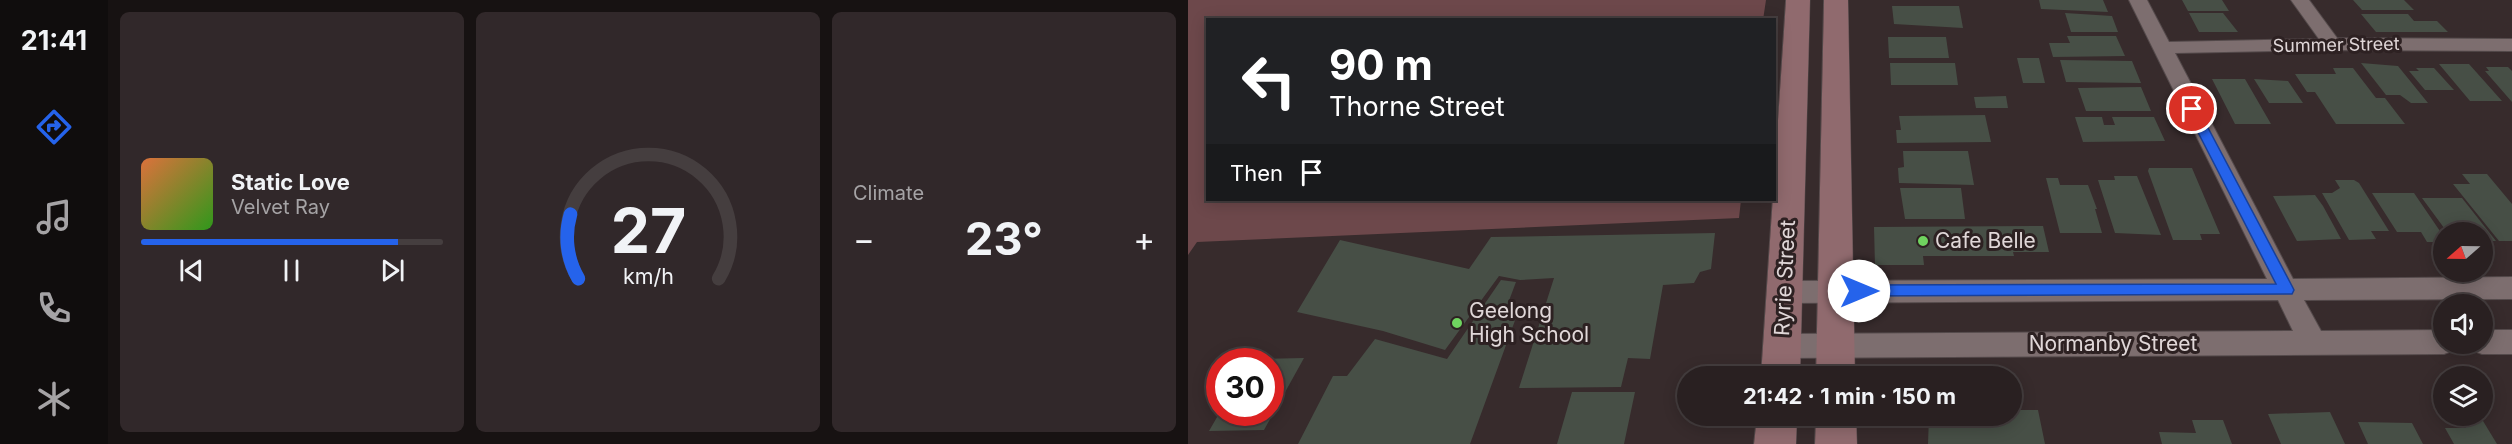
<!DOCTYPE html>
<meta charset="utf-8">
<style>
body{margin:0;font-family:Inter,sans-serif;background:#31282a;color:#f1f3f6;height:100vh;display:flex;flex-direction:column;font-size:22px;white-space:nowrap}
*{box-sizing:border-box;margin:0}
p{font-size:20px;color:#a5a3a5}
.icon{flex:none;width:33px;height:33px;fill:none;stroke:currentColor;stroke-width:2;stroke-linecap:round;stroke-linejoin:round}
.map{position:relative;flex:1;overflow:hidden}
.sheet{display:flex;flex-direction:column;gap:12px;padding:12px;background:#171212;width:1080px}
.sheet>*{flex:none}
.hud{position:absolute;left:18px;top:18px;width:570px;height:183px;border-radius:0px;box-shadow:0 3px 15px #0003,0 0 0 2px #453e3f;background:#202124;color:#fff;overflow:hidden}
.needle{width:39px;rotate:250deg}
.buttons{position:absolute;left:1245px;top:222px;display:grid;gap:12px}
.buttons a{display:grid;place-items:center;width:60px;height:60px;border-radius:50%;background:#292021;box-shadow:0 3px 15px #0003,0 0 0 2px #453e3f;font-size:30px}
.speed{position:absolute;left:18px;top:348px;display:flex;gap:12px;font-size:30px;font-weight:700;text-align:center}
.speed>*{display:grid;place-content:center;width:78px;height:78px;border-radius:50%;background:#292021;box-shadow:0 3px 15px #0003,0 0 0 2px #453e3f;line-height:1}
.speed .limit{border:9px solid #d22;background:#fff;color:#111}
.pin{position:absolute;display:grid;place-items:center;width:51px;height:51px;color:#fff;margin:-26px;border:3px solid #fff;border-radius:50%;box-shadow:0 2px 6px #0007}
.me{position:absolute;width:66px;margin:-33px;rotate:90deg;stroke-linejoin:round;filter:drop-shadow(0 0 4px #0008)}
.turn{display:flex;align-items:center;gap:21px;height:126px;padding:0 24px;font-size:27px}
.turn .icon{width:78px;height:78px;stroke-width:2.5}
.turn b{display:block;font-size:42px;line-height:51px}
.then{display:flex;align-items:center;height:57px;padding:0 24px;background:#0003;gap:12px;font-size:22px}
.big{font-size:45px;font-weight:700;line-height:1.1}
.sheet .tile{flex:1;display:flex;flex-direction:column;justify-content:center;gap:9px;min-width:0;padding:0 21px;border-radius:9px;background:#31282a}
.sheet .dial{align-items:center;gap:0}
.dial svg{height:156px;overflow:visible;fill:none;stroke:#453e3f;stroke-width:7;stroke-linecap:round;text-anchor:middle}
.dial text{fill:#f1f3f6;stroke:none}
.song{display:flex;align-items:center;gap:18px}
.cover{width:72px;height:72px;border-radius:9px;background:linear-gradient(135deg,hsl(20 70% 55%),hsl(110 70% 35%))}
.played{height:6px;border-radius:3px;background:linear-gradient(90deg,#2563eb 85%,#453e3f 85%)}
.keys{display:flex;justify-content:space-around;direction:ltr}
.heat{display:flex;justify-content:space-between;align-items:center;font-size:33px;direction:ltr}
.sheet .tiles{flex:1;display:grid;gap:12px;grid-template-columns:repeat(3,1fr)}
.trip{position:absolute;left:489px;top:366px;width:345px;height:60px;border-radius:30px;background:#292021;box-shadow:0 3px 15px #0003,0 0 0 2px #453e3f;font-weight:700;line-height:60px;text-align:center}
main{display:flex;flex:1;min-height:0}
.menu{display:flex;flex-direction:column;width:108px;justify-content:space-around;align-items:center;background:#100d0d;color:#a5a3a5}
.menu .icon{width:42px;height:42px}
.menu .current{color:#2563eb}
.menu b{font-size:27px;color:#f1f3f6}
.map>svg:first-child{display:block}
.green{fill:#6d484b}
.building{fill:#474f46}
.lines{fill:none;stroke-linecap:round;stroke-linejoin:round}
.minor-casing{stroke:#544a4b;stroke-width:2}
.secondary-casing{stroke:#544a4b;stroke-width:1}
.minor{fill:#7d6e6f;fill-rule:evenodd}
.secondary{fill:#906a6e;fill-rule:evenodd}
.route{fill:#2563eb;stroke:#184099;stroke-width:1.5}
.poi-dot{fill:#6fd35f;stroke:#2d2122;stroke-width:2}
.labels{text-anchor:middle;stroke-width:6;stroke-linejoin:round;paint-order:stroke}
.far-street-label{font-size:18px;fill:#e0d7d8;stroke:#2d2122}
.poi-label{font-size:21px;fill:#e0d7d8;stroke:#2d2122;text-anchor:start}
.street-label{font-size:21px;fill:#e0d7d8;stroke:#2d2122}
</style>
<main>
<nav class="menu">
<b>21:41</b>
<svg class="icon current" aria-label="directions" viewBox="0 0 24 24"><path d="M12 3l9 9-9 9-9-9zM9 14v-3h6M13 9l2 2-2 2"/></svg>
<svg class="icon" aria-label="music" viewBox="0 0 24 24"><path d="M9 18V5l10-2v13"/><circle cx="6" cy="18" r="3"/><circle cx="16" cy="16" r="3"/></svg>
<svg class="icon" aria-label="phone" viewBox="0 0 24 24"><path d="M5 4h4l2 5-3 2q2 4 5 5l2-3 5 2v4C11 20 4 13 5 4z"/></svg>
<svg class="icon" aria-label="climate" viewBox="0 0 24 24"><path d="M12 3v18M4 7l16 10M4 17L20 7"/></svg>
</nav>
<section class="sheet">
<div class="tiles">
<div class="tile">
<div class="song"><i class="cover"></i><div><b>Static Love</b><p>Velvet Ray</p></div></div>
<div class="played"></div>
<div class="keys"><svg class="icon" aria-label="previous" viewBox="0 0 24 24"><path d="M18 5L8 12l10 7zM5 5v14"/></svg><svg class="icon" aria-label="pause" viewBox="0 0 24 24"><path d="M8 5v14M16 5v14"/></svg><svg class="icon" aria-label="next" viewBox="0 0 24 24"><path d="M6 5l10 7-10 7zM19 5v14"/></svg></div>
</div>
<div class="tile dial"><svg viewBox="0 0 100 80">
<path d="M14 69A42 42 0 1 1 86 69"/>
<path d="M14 69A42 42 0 0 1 10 36" stroke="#2563eb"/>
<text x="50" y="56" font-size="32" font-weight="700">27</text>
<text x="50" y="72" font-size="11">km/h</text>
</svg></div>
<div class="tile"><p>Climate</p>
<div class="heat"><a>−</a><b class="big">23°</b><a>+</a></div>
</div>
</div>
</section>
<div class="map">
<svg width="1324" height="444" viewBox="0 0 1324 444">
<rect width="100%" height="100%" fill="#372b2c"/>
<path class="green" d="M0,0H578L575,20H20V200H553L551,218L9,242L0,255Z"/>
<path class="building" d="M851,0H915L920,12L853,9Z
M994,0H1034L1041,11H1000Z
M1165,0H1216L1226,10H1174Z
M704,6H771L775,28L706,24Z
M877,13L924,16L930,32H883Z
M1001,13H1035L1050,32H1011Z
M1173,14H1220L1226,21H1249L1260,32H1188Z
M879,36H928L937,56L865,57L861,43H882Z
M700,37H758L761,58H701Z
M829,58H851L857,83H835Z
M872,60L944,61L953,83L878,82Z
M702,63H767L770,85H703Z
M1173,63L1210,66L1240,103H1223L1212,95H1198Z
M1251,64H1281L1314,101H1282Z
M1298,67H1320L1324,71V102L1297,71H1301Z
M1145,68H1165L1188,98H1197L1217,124H1148L1127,92H1119L1107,74H1148Z
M1228,68H1246L1266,90H1237L1221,71H1231Z
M1024,79H1057L1083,124H1047Z
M1066,79L1100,81L1115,103H1081Z
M953,87L963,111H898L890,88Z
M818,96L820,108H788L786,97Z
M797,115L803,142L709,143L708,130H713L711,116Z
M887,117H914L916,125H927L924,117H966L977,141L895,142Z
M715,151H780L786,185L711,183L710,168L716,167Z
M961,168H1004L1032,234H1012L1014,240H985L960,171Z
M1274,174H1299L1324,204V241H1311L1265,184H1282Z
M926,176H949L973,235L927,233L910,180H927Z
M858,178H870L872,185H900L909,209H907L914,233H872Z
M1147,180H1166L1171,183L1201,231H1183L1188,239L1161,240L1134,193H1144L1152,188Z
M712,188H773L777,219H717Z
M1184,193H1226L1256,237V242H1239L1233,232H1209Z
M1127,195L1135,206L1153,239L1109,241L1085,196Z
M1234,198H1274L1308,241H1294V232H1259Z
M855,226L861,252H825L826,256H735L736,265H687L686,227Z
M527,233L523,269L512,272L506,283L475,285L462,359L440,358L433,387L331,388L366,278L332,280L311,276L257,350L195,331L109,312L152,240L281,269L303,237Z
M313,280L328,282L316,314L329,315L282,444H110L145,376H159L187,339L259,359Z
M116,358L76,430L21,431L32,412H82V362H62L64,359Z
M384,392H447L436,444H369Z
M824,410H850L857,444H740L741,416H824Z
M1142,412L1157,444H1093L1080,414Z
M1277,416H1292L1309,444H1266L1257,428H1278L1275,422H1280Z
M1004,420H1035L1044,444H974L971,432L1008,433Z
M1170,422L1224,423L1235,444H1180Z"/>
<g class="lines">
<defs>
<path id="minor" d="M941,0H959L981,42L1131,39L1103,0H1121L1149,38L1324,39V51L1144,50L987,53L1105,279L1324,277V299L1116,300L1133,331L1256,330V344H1269L1266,350L1256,354L594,358L584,354L580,346L584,338L594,334L1105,331L1090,300L597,303L588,300L584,292L588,284L597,281L1079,279Z
M1294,330H1324V354H1294L1284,350L1281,344H1294Z"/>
<path id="secondary" d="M598,0H622L612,376H573Z
M636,0H660L667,376H628Z
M569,416H609L608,444H566Z
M628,416H668L669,444H627Z"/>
</defs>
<use href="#minor" class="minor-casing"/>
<use href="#secondary" class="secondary-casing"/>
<use href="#minor" class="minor"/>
<use href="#secondary" class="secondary"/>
</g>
<path class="route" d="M1004,105L1010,109L1104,286L1106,290L1104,294L666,296L664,291L666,287L671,285L1088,284L998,109Z"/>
<g class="poi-dot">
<circle cx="735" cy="241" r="6"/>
<circle cx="269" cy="323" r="6"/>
</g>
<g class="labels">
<g class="far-street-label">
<text transform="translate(1148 45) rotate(-1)" y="6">Summer Street</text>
</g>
<g class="poi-label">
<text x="747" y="248">Cafe Belle</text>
<text x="281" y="318">Geelong<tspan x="281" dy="24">High School</tspan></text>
</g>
<g class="street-label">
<text transform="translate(597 278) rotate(-87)" y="7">Ryrie Street</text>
<text x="925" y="351">Normanby Street</text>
</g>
</g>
</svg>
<div class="buttons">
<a><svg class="needle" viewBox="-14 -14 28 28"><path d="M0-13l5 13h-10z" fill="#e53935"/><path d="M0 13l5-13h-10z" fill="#a5a3a5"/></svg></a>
<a><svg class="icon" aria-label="sound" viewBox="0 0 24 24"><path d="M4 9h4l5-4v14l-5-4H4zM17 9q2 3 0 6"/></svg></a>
<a><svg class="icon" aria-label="layers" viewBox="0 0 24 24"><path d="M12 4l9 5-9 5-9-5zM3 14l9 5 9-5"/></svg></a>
</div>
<div class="speed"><div class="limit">30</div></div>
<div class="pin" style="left:1004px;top:109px;background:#d93025"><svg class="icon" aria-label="arrive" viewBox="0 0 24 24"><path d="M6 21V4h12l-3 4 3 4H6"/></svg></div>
<svg class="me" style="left:671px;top:291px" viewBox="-20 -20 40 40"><circle r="19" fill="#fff"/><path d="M0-13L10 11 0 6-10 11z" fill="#2563eb"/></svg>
<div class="trip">21:42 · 1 min · 150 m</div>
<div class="hud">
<div class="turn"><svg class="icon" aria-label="left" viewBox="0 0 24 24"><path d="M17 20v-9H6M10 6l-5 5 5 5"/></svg><div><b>90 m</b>Thorne Street</div></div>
<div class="then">Then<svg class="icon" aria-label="arrive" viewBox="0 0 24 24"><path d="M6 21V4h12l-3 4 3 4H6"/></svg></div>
</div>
</div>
</main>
